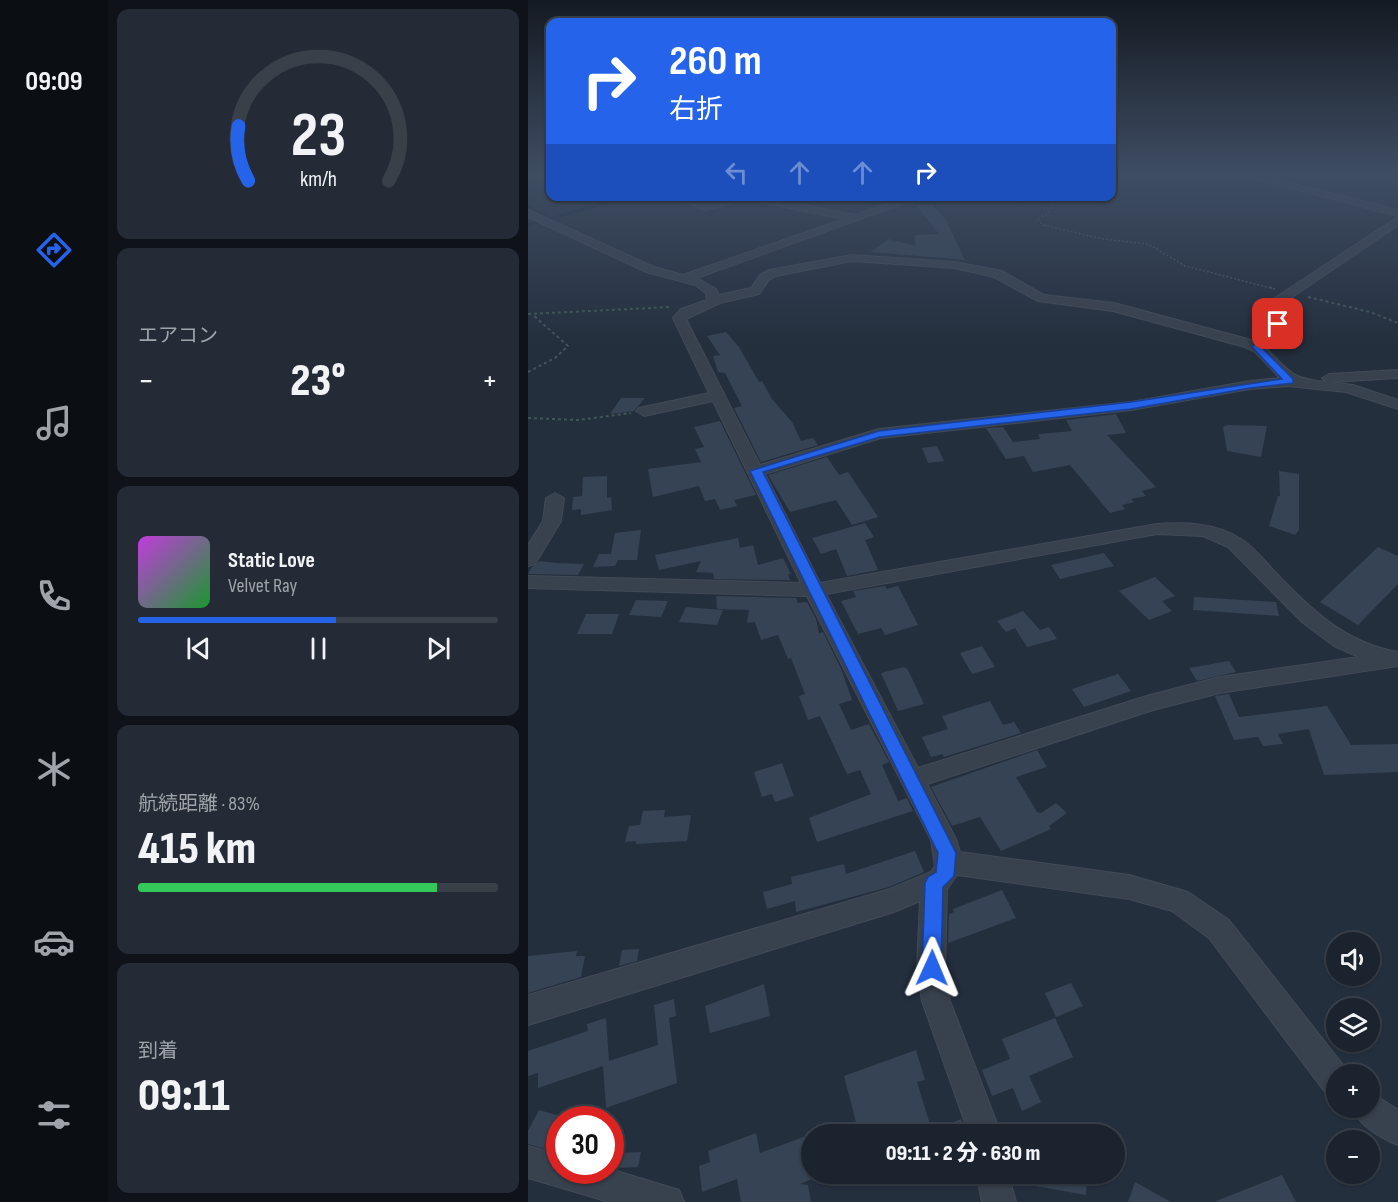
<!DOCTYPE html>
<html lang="ja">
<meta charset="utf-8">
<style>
body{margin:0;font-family:"Sofia Sans Condensed","Noto Sans JP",sans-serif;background:#242b36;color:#f1f3f6;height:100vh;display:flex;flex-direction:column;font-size:22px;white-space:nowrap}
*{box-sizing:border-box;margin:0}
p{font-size:20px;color:#a0a4aa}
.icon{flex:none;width:33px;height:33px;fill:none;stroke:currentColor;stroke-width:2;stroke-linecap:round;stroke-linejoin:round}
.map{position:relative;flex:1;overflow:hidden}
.details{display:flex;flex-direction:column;gap:9px;padding:9px;background:#0f1319;width:420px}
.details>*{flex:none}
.top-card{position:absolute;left:18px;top:18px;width:570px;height:183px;border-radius:12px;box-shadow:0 2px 4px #0004,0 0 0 2px #39404a;background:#2563eb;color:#fff;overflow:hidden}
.buttons{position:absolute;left:798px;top:932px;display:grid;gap:12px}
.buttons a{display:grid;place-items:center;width:54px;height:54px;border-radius:50%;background:#1b232e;box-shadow:0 2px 4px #0004,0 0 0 2px #39404a;font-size:30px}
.speed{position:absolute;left:18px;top:1106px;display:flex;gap:12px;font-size:30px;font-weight:700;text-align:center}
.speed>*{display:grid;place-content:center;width:78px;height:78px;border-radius:50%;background:#1b232e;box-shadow:0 2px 4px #0004,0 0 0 2px #39404a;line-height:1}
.speed .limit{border:9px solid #d22;background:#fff;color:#111}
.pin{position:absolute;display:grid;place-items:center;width:51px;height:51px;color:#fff;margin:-26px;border-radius:12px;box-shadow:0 3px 9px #0006}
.me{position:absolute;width:66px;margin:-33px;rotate:1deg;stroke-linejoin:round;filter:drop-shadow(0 0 4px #0008)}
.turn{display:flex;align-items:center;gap:21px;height:126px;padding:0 24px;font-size:27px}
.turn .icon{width:78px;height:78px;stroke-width:2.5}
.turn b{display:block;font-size:42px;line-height:51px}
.lanes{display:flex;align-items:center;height:57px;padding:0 24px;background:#0003;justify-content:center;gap:30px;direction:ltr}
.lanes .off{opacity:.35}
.big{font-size:45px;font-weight:800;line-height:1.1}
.details .tile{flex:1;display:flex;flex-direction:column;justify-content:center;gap:9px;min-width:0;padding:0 21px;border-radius:12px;background:#242b36}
.details .dial{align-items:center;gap:0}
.dial svg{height:156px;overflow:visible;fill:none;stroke:#39404a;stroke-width:7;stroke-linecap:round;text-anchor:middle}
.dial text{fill:#f1f3f6;stroke:none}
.song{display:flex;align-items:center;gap:18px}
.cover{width:72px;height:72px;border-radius:9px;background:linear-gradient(135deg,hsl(290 70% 55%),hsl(130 70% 35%))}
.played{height:6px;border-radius:3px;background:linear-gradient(90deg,#2563eb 55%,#39404a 55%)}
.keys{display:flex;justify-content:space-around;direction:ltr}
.heat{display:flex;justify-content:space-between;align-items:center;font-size:33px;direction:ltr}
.charge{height:9px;border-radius:4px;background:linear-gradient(90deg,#34c759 83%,#39404a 0)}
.trip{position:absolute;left:273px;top:1124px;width:324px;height:60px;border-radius:30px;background:#1b232e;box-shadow:0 2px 4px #0004,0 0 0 2px #39404a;font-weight:800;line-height:60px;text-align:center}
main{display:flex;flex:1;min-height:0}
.tabs{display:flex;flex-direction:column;width:108px;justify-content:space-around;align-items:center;background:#0b0e12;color:#a0a4aa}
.tabs .icon{width:42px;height:42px}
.tabs .active{color:#2563eb}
.tabs b{font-size:27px;color:#f1f3f6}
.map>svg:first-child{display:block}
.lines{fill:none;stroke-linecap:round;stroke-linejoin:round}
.stream{stroke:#17263c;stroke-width:3}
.building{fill:#364354}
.minor-casing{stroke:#414a57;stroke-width:2}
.path-far1{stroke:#3f5557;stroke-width:1.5;stroke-dasharray:2 2;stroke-linecap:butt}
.path{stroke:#3f5557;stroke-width:2;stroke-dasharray:3 3;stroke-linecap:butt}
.minor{fill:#38414e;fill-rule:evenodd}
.route{fill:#2563eb;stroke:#184099;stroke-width:1.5}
</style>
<main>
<nav class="tabs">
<b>09:09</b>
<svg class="icon active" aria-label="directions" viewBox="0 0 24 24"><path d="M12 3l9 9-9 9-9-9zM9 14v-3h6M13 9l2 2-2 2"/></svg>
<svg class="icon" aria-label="music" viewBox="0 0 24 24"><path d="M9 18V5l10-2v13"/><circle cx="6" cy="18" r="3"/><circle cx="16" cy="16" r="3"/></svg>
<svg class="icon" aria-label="phone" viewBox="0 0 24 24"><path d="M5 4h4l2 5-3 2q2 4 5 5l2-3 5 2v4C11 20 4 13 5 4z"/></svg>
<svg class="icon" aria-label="climate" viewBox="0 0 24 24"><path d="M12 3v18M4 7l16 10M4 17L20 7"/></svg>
<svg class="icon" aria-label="car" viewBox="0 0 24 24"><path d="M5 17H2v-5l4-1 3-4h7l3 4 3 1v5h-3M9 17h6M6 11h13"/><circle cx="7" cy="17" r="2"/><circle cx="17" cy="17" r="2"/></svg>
<svg class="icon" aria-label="filters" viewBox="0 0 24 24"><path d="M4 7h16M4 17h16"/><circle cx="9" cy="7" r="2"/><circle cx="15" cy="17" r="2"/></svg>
</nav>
<section class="details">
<div class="tile dial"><svg viewBox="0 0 100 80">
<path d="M14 69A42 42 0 1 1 86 69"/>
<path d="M14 69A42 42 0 0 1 9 41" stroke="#2563eb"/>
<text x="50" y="56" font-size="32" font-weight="700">23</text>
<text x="50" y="72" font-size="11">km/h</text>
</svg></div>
<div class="tile"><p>エアコン</p>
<div class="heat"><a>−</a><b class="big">23°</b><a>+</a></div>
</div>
<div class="tile">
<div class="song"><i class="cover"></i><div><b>Static Love</b><p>Velvet Ray</p></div></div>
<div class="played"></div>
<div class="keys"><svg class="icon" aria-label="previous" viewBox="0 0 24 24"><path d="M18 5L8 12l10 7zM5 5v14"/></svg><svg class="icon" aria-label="pause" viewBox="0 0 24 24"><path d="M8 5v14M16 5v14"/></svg><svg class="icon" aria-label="next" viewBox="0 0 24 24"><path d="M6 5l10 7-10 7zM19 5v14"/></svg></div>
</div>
<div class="tile"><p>航続距離 · 83%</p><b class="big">415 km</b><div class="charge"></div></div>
<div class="tile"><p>到着</p><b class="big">09:11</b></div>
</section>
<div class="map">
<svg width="870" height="1202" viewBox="0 0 870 1202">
<rect width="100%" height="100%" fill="#242f3e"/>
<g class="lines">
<path class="stream" d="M0,206L17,215L13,221
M0,225L101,196"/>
</g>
<path class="building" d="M404,205L417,218L437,260L343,252L360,239L388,246L386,235L411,234L389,206Z
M198,332L211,347L231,382L234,381L244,399L264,422L273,441L285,438L290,445L233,462L206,408L214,406L197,373L190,372L185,356L192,355L179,336Z
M93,398H117L106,411L82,414Z
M588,414L598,433L579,435L628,487L614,491L618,496L603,499L606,502L594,505L597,509L582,513L542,465L505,472L496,456L478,459L458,428L475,427L485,442L512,439L510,434L544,431L538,420Z
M192,421L228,495L206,500L209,506L192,510L187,499L177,501L171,486L125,497L120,469L173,462L167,449L176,447L166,427Z
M699,425L739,426L733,457L699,451L695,427Z
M409,446L416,461L400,463L394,448Z
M299,457L311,475L320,472L350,517L324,525L308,500L262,512L240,475Z
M751,471L771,474V530L767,535L741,526L750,496H752Z
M79,476V498L83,497L84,510L53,515V509L44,510L45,497L54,496L55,477Z
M337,523L346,537L337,540L350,570L319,576L308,549L293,554L284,538Z
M113,530L109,560H90L87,566L65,567L71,554H83L87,533Z
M210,538L212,548L225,545L230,565L255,558L263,574H260L262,580L186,579L185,573L168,572L173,561L131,570L127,555Z
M850,547L870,556V584L830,625L792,602Z
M576,553L586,566L532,579L523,565Z
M12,561L28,563L56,564L50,575L0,574L3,568Z
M627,577L647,596L634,601L644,611L621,620L591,591Z
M357,586L359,589L370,586L390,625L357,635L353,628L330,634L313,601L328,597L325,591Z
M188,596L268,598L270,603L279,602L288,619L291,633L295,632L314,671L324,700L311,704L323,730L341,724L361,762L354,765L370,801L379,798L385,811L289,842L281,818L343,794L332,770L319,774L292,716L280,720L271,696L277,694L263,658L260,659L250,635L233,640L227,622L219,623L221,610L189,609Z
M666,597L748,602L751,616L665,610Z
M108,600L140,601L133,617L101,615Z
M158,607L195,610L189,625L151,622Z
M495,611L512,630L521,627L529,639L499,647L487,628L478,632L469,621Z
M58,614H91L84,634H49Z
M454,646L467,667L444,674L432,653Z
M701,661L708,672L669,681L661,668Z
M376,667L380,670L396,704L370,711L353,673Z
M590,674L603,691L556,707L544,689Z
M701,694L711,717L799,706L823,745L870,744V772L796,775L781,729L750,734L755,744L735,746L730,737L706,740L687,696Z
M462,701L475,725L486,722L493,733L416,757L414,754L403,757L394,737L420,729L414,716Z
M509,750L519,767L488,777L509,812L513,813L528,803L539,813L521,826L523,829L473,851L452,817L424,826L403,787Z
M254,763L266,796L247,802L244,794L234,797L226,772Z
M137,810L136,817L163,815L159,841L108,844V841L97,842L101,826L112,825L115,811Z
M387,851L396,872L361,887L268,912L267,901L239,909L235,892L264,884L263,877L316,864L318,874Z
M474,890L488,918L420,943L421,914L426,912L425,909Z
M111,949L109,961L91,966L94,950Z
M49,951L48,956H57L53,977L0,993V956Z
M543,983L555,1006L528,1017L517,993Z
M236,984L242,1016L182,1033L177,1006Z
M146,999L148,1016L141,1018L149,1083L78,1108L75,1066L10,1088V1073L0,1076V1051L60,1031L59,1024L78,1018L81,1061L130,1045L126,1005Z
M527,1018L545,1057L501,1076L513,1102L494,1111L485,1088L464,1096L454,1070L482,1059L474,1039Z
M388,1050L397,1080L389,1082L404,1131L433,1119L439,1134H331L316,1076Z
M11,1110L32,1116V1153L0,1144V1131Z
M228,1133L232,1153L284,1134V1179L272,1184L280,1185L283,1202H213L209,1179L174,1192L171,1166L182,1162L180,1151Z
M113,1152L110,1167L85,1168L89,1153Z
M482,1173H559L558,1195L485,1182Z
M754,1175L768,1202H689L688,1201Z
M607,1182L643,1202H600Z"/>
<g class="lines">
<defs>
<path id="minor" d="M702,172H718L870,210V216Z
M145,196H160L177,204L207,196L236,197L327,215L380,196H396L169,278L188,289L191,295L223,288L233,274L241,270L324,255L427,262L474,271L516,295L586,303L727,341L744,327L747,298L870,217V225L757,302L758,328L737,347C762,372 763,379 799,382L794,378L801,374L870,370V378L803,382L825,385L870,400V409L818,392L760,386L722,389L603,410L353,438L237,474L292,583L629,524C658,522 688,523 713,539C726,547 736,560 746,571C782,609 817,643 870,652V666L692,693L625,710L399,784L428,839L432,852L601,875L660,892L701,920L819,1070L820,1074H808V1096L797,1092L681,938L644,911L601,899L429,875L419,889L417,968L422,1001L473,1134H441L394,1001L389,968L392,901L366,912L0,1025V995L362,889L403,872L407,866L403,840L279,596L0,588V576L273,583L185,401L116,416L108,411L111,408L181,393L145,318L153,309L179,300L178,293L167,285L118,272L0,217V210L126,267L155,275L316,219L236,203L209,202L176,210ZM324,261L427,268L466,277L510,301L585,311L717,347L727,352L752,378L722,381L603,402L351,429L232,465L158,319L192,303L231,294L241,280L248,276ZM629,534L675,536L700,547L774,622L806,646L831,657L692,677L622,695L390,768L298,594Z
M27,493L36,498L33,521L7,564L0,566V545L15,521L18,498Z
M842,1092L870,1110V1145C852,1138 831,1125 823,1107H842Z
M0,1146L32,1155V1170L82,1169L151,1190L156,1202H81L0,1178Z
M448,1173H480L488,1202H454Z"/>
</defs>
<use href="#minor" class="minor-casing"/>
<path class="path-far1" d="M509,196L524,205L519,214L509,219L515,225L575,239L620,244L657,266L747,289"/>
<path class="path" d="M741,287L747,289
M780,297L842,312L870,323
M0,314L143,307
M0,372L27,358L40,346L4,314
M0,418L51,420L103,413"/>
<use href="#minor" class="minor"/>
</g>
<linearGradient id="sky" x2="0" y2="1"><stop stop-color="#141a22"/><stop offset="0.51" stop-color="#3f4d63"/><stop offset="1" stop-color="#3f4d63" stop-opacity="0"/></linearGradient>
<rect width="870" height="340" fill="url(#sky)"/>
<path class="route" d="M747,322H753L754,330L734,348L765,379V383L722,388L603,409L352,437L235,472L428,853L426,876L415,887L413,968L410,975L404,978L397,975L394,968L397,883L400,877L408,872L410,853L222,471L351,431L603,402L754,379L724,347L745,329Z"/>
</svg>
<div class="buttons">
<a><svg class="icon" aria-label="sound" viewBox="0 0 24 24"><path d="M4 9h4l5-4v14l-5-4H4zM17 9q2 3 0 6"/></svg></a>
<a><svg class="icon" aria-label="layers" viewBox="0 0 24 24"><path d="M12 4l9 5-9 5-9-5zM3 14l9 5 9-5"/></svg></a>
<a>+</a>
<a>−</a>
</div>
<div class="speed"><div class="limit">30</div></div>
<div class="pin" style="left:750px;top:324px;background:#d93025"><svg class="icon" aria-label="arrive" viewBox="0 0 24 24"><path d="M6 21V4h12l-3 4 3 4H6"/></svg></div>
<svg class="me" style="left:404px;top:968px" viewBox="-20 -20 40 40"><path d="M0-17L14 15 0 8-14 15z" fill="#2563eb" stroke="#fff" stroke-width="4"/></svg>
<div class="trip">09:11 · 2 分 · 630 m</div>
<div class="top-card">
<div class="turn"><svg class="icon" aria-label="right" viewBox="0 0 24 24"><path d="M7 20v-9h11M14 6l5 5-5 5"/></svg><div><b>260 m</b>右折</div></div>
<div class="lanes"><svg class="icon off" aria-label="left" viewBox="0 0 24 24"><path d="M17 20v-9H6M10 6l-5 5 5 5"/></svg><svg class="icon off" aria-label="ahead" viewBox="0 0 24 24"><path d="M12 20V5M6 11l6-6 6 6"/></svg><svg class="icon off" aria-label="ahead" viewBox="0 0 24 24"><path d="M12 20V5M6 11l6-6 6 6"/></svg><svg class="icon" aria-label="right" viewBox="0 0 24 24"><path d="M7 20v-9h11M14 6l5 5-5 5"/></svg></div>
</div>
</div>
</main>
